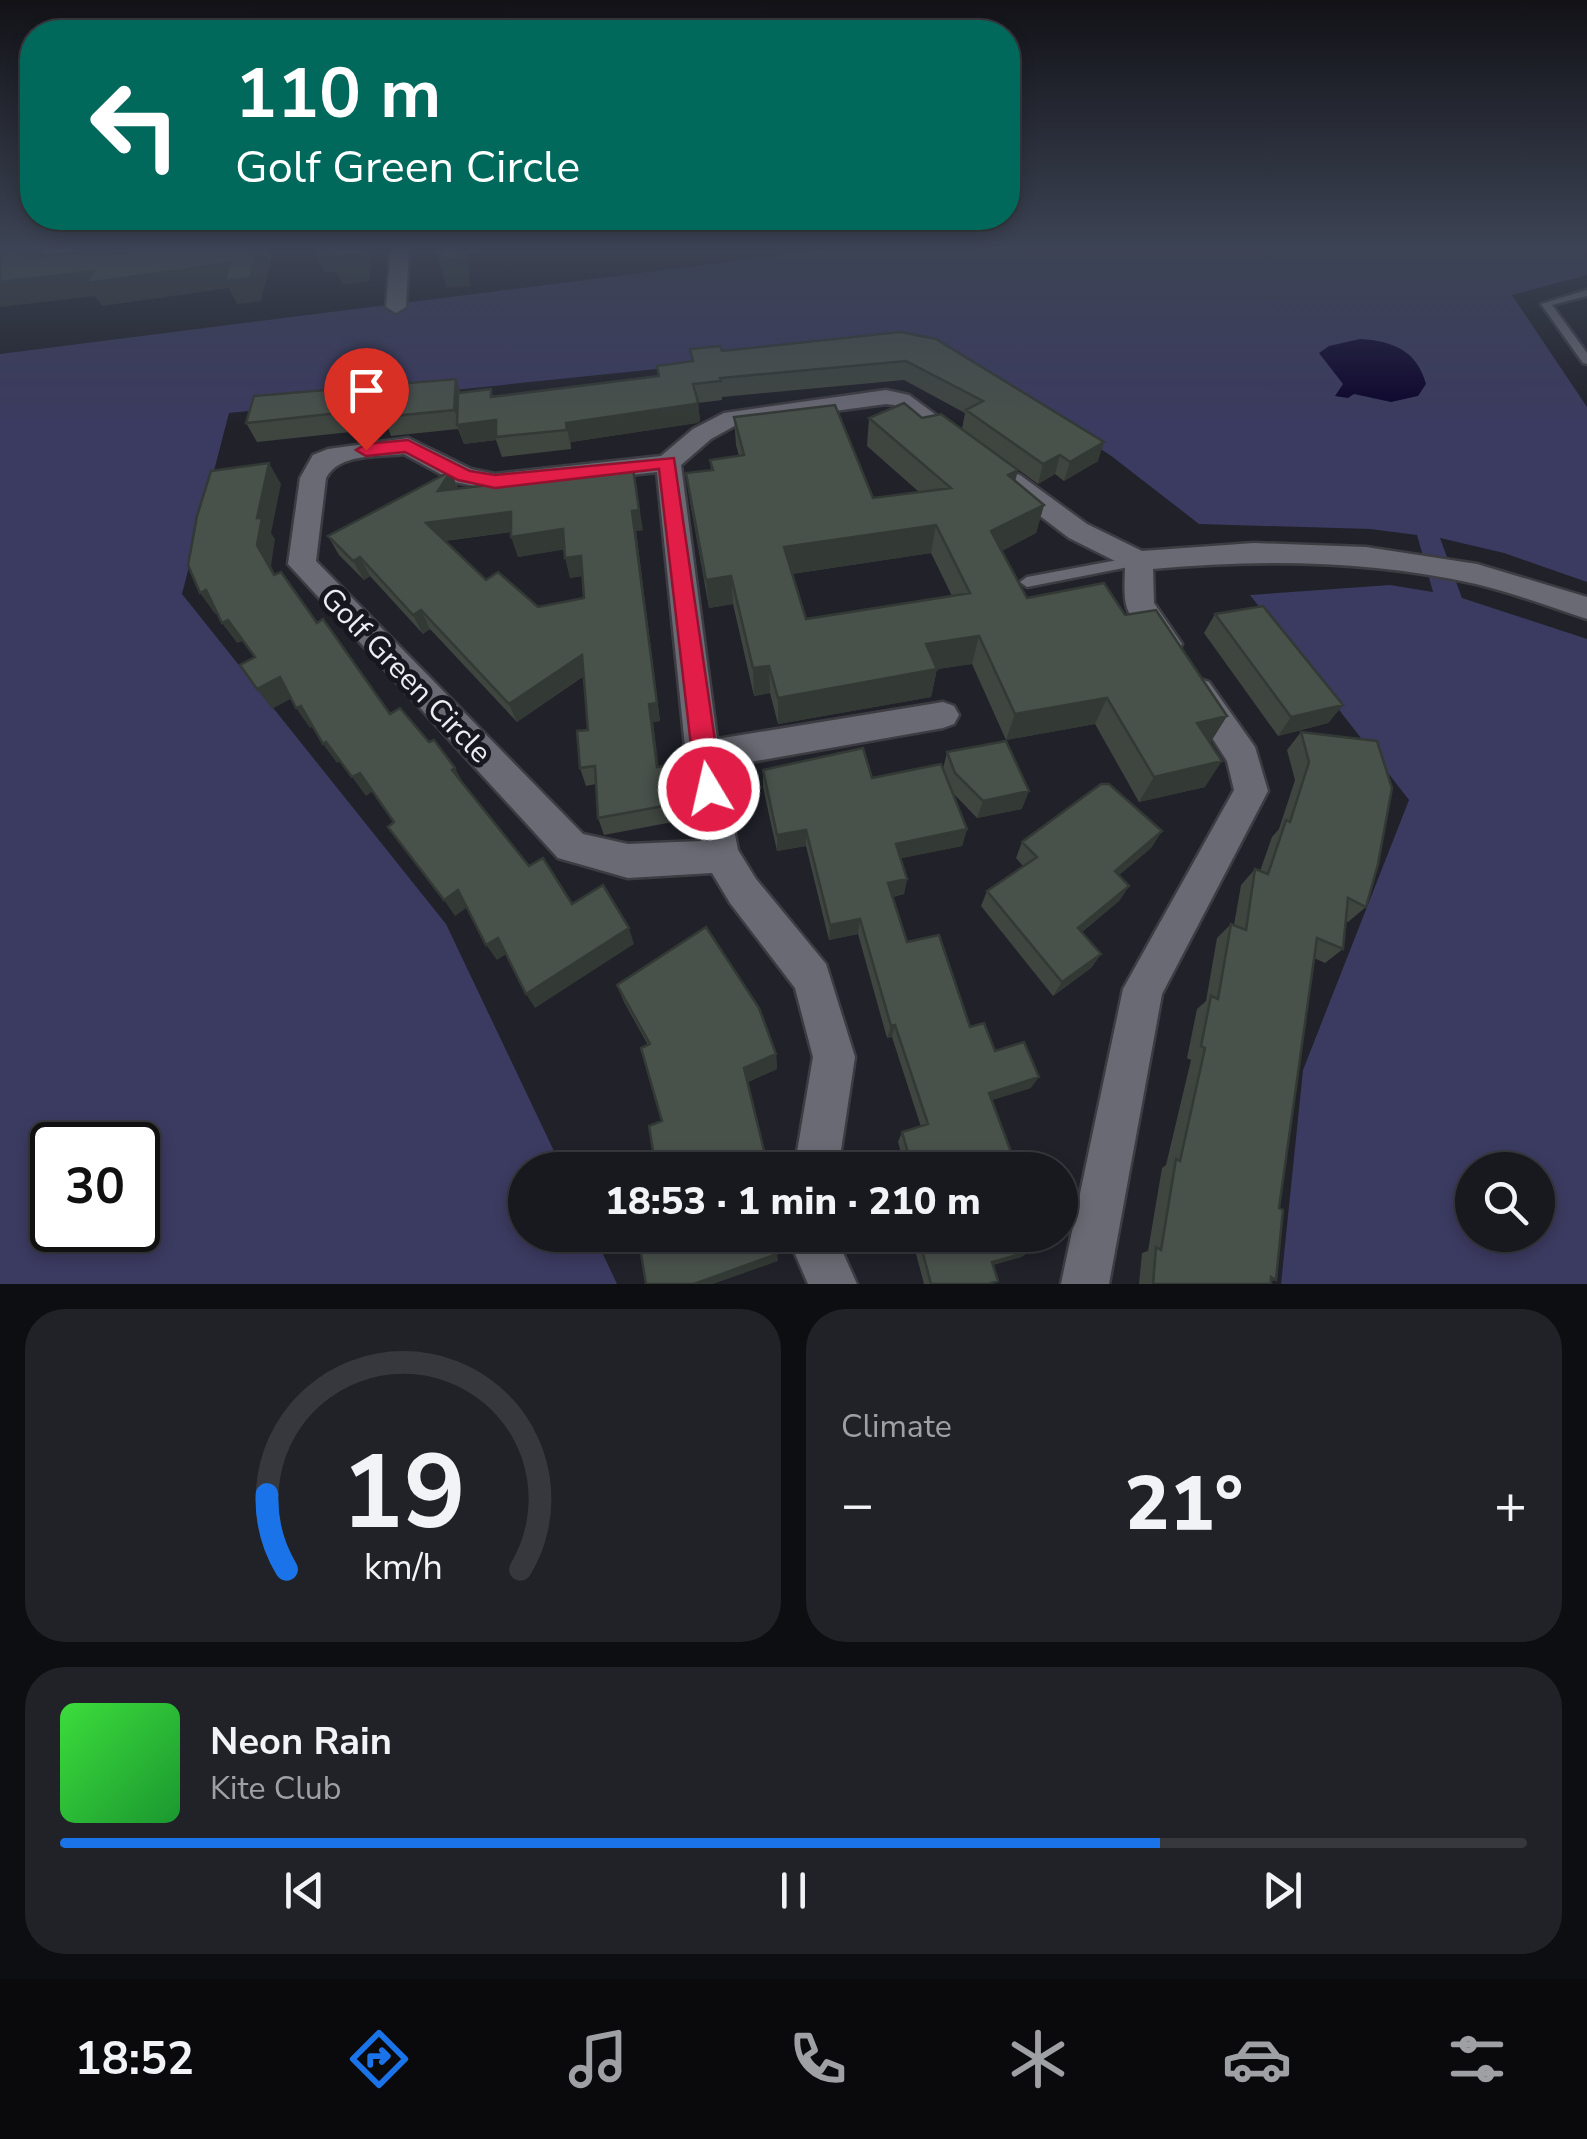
<!DOCTYPE html>
<meta charset="utf-8">
<style>
body{margin:0;font-family:"Nunito Sans",sans-serif;background:#212228;color:#f1f3f6;height:100vh;display:flex;flex-direction:column;font-size:38px;white-space:nowrap}
*{box-sizing:border-box;margin:0}
p{font-size:32px;color:#9fa0a4}
.icon{flex:none;width:55px;height:55px;fill:none;stroke:currentColor;stroke-width:2;stroke-linecap:round;stroke-linejoin:round}
.map{position:relative;height:1284px;overflow:hidden}
.panel{display:flex;flex-direction:column;gap:25px;padding:25px;background:#0d0e11;flex:1}
.panel>*{flex:none}
.top-card{position:absolute;left:20px;top:20px;width:1000px;height:210px;border-radius:40px;box-shadow:0 5px 15px #0003,0 0 0 2px #36383d;background:#00695c;color:#fff;overflow:hidden}
.tools{position:absolute;left:1455px;top:1152px;display:grid;gap:20px}
.tools a{display:grid;place-items:center;width:100px;height:100px;border-radius:50%;background:#18191f;box-shadow:0 5px 15px #0003,0 0 0 2px #36383d;font-size:50px}
.speed{position:absolute;left:30px;top:1122px;display:flex;gap:20px;font-size:50px;font-weight:700;text-align:center}
.speed>*{display:grid;place-content:center;width:130px;height:130px;border-radius:50%;background:#18191f;box-shadow:0 5px 15px #0003,0 0 0 2px #36383d;line-height:1}
.speed .limit{border:5px solid #111;border-radius:15px;background:#fff;color:#111}
.pin{position:absolute;display:grid;place-items:center;width:85px;height:85px;color:#fff;margin:-102px -42px;border-radius:50% 50% 50% 0;rotate:-45deg;box-shadow:0 0 10px #0007}
.pin .icon{rotate:45deg}
.me{position:absolute;width:110px;margin:-55px;rotate:351deg;stroke-linejoin:round;filter:drop-shadow(0 0 8px #0008)}
.turn{display:flex;align-items:center;gap:35px;height:210px;padding:0 50px;font-size:45px}
.turn .icon{width:130px;height:130px;stroke-width:2.5}
.turn b{display:block;font-size:70px;line-height:85px}
.big{font-size:75px;font-weight:800;line-height:1.1}
.panel .card{flex:1;display:flex;flex-direction:column;justify-content:center;gap:15px;min-width:0;padding:0 35px;border-radius:40px;background:#212228}
.panel .dial{align-items:center;gap:0}
.dial svg{height:260px;overflow:visible;fill:none;stroke:#36383d;stroke-width:7;stroke-linecap:round;text-anchor:middle}
.dial text{fill:#f1f3f6;stroke:none}
.song{display:flex;align-items:center;gap:30px}
.cover{width:120px;height:120px;border-radius:15px;background:linear-gradient(135deg,hsl(120 70% 55%),hsl(130 70% 35%))}
.played{height:10px;border-radius:5px;background:linear-gradient(90deg,#1a73e8 75%,#36383d 75%)}
.keys{display:flex;justify-content:space-around;direction:ltr}
.heat{display:flex;justify-content:space-between;align-items:center;font-size:55px;direction:ltr}
.panel .tiles{flex:1;display:grid;gap:25px;grid-template-columns:1fr 1fr}
.card:last-child{grid-column:span 2}
.trip{position:absolute;left:508px;top:1152px;width:570px;height:100px;border-radius:50px;background:#18191f;box-shadow:0 5px 15px #0003,0 0 0 2px #36383d;font-weight:800;line-height:100px;text-align:center}
.tabs{display:flex;height:160px;justify-content:space-around;align-items:center;background:#0a0a0c;color:#9fa0a4}
.tabs .icon{width:70px;height:70px}
.tabs .selected{color:#1a73e8}
.tabs b{font-size:45px;color:#f1f3f6}
.map>svg:first-child{display:block}
.green{fill:#3b3a60;fill-rule:evenodd}
.water{fill:#0a012b}
.lines{fill:none;stroke-linecap:round;stroke-linejoin:round}
.service-casing{stroke:#3c3c42;stroke-width:5}
.minor-casing{stroke:#3c3c42;stroke-width:5}
.service{fill:#6a6a74;fill-rule:evenodd}
.minor{fill:#6a6a74;fill-rule:evenodd}
.wall{fill:#3f4640;fill-rule:evenodd}
.shaded-wall{fill:#333934}
.building{fill:#49514b;stroke:#333934;stroke-width:2.5;fill-rule:evenodd}
.route{fill:#e11d48;stroke:#92132f;stroke-width:2.5}
.labels{text-anchor:middle;stroke-width:10;stroke-linejoin:round;paint-order:stroke}
.street-label{font-size:30px;fill:#ececf2;stroke:#17171f}
</style>
<div class="map">
<svg width="1587" height="1284" viewBox="0 0 1587 1284">
<rect width="100%" height="100%" fill="#202129"/>
<path class="green" d="M846,247H1587V275L1512,295L1587,407V582L1504,553L1440,538L1462,598L1587,639V1284H1281L1303,1070L1409,800L1250,595L1390,585L1433,592L1417,535L1370,529L1199,524L1110,455L930,341L229,413L182,594L446,924L563,1170H525V1235H594L617,1284H0V354ZM52,1145H138V1230H52ZM1472,1170H1538V1235H1472Z"/>
<path class="water" d="M1360,339C1392,341 1417,350 1426,384L1418,396L1391,402L1354,394L1348,398L1335,396L1343,384L1319,353L1329,346Z"/>
<g class="lines">
<defs>
<path id="service" d="M1587,290V296L1552,305L1587,353V364L1583,363L1541,304Z
M1139,556L1146,561L1144,564L1027,587L1020,582L1027,577Z"/>
<path id="minor" d="M64,247H122L113,253L0,265V253Z
M391,247H409L406,307L396,313L386,307Z
M886,390L909,395L966,437L969,442L966,447H948L894,405L886,404L738,424L711,439L681,465L717,739L943,702L954,706L959,715L954,724L943,728L722,767L738,850L756,879L826,964L855,1057L838,1170H794L813,1057L795,988L730,903L712,873L628,878L558,858L288,564L300,478L313,455L328,449L408,438L471,469L495,474L661,456L693,429L724,413ZM404,454L455,482L495,490L657,472L686,756L701,841L628,844L583,834L316,561L326,478C339,453 378,457 404,454Z
M1011,473L1020,475L1087,524L1142,551L1254,543L1366,547L1477,564L1587,597V619C1550,607 1514,593 1476,584C1370,560 1261,559 1153,569L1154,603L1182,644L1178,652C1155,659 1135,628 1127,608C1123,596 1125,579 1125,566L1069,538L1002,487L998,481Z
M1198,678L1209,682L1255,747L1268,791L1162,994L1109,1284H1061L1123,989L1234,790L1227,761L1182,691L1187,682Z
M787,1235H835L857,1284H808Z"/>
</defs>
<use href="#service" class="service-casing"/>
<use href="#minor" class="minor-casing"/>
<use href="#service" class="service"/>
<use href="#minor" class="minor"/>
</g>
<path class="wall" d="M900,332L1098,461L1064,481L1055,474L1038,484L962,429L965,413L904,380L722,397V400L698,403L700,421L697,423L571,442V449L502,457L496,440L464,444L458,429L391,436L388,428L257,442L246,423L491,389L493,397L658,376L657,366L691,361L690,349L722,351Z
M734,417L873,498L919,492L867,446L869,418H922L1015,481L1044,505L1036,533L1002,551L1027,598L1125,615L1227,716L1210,743L1205,787L1139,802L1095,724L1006,740L972,664L937,669L931,697L778,724L770,693L754,696L733,604L709,608L690,502L686,473L711,470L710,460L739,456L736,445ZM931,553L952,596L806,619L792,574Z
M451,471L458,488L643,530L636,531L660,721L653,722L658,766L673,782L678,821L604,835L598,818L596,784L586,786L580,768L588,730L584,676L517,722L430,629L423,634L370,576L364,580L339,555L328,536ZM511,532L518,557L564,549L570,578L582,576L584,598L538,607L486,580L445,541Z
M1215,614L1343,705L1328,723L1278,736L1204,633Z
M1301,732L1366,907L1348,922L1346,921L1343,949L1325,963L1314,958L1279,1208L1276,1280L1271,1281V1284H1139L1142,1253L1148,1251L1162,1168L1166,1165L1191,1060L1187,1058L1197,1009L1206,1001L1217,938L1231,924L1234,925L1241,885L1255,869L1260,871L1272,837L1279,829L1295,780L1287,750Z
M947,752L1022,809L977,818L952,792L967,829L962,846L901,858L907,879L904,894L893,897L907,942L970,1027L1031,1088L992,1100L1016,1170H906L898,1142L902,1132L921,1127L892,1037L887,1038L858,934L829,940L806,846L777,851L763,787V770L872,778L943,769Z
M1162,831L1151,848L1119,875L1129,886L1119,901L1082,932L1101,954L1091,968L1053,996L981,906L987,891L1023,866L1016,858L1022,842Z
M617,985L776,1054L777,1069L748,1082L767,1170L662,1121L648,1045L624,1002Z
M911,1235H1024L1030,1251L1021,1257L993,1265V1284H924Z"/>
<path class="shaded-wall" d="M0,247H38L49,264L93,271L99,281L258,247H268L272,255L261,301L237,304L229,288L102,306L95,296L0,307Z
M313,247H367L371,259L370,281L343,285L337,271L324,273Z
M461,247H480V252L468,254L470,286L447,288L439,261Z
M456,379L463,398L496,420V440L464,444L457,425L460,424L454,410Z
M698,402L700,421L697,423L571,442V449L566,423Z
M1104,442L1098,461L1064,481L1070,462Z
M1060,455L1055,474L1038,484L1043,464Z
M269,463L281,484L271,533L275,539L271,566L287,596L257,545V518Z
M633,468L643,530L636,531L660,721L653,722L661,784L649,704L632,511Z
M1018,470L1011,498L1008,475Z
M451,471L458,490L438,491Z
M1044,505L1036,533L985,560L991,531Z
M511,512L517,531L434,542L426,523Z
M936,525L931,553L784,575V547Z
M563,529L568,549L518,557L511,537Z
M581,556L586,575L570,578L565,558Z
M360,557L370,576L364,580L353,561Z
M731,576L733,604L709,608L706,580Z
M206,590L221,611L215,614L200,593Z
M421,610L430,629L423,634L413,615Z
M228,620L243,641L237,643L222,623Z
M979,636L972,664L937,669L931,697L778,724V698L926,644Z
M582,655L587,673L517,722L509,704Z
M769,666L770,693L754,696L753,668Z
M280,677L294,697L272,709L257,689Z
M1107,698L1095,724L1006,740L1015,714Z
M1343,705L1328,723L1278,736L1291,717Z
M301,706L315,725L310,728L296,708Z
M1227,716L1210,743L1197,723Z
M326,742L340,761L337,763L323,744Z
M1222,761L1205,787L1139,802L1154,777Z
M455,768L465,786L452,770Z
M360,773L373,791L366,796L352,777Z
M1029,791L1022,809L977,818L983,801Z
M967,829L962,846L893,860L896,844Z
M806,830V846L777,851V835Z
M1162,831L1151,848L1105,887L1115,871Z
M907,879L904,894L885,898L888,883Z
M1129,886L1119,901L1069,942L1078,928Z
M458,890L469,906L455,916L444,900Z
M860,919L858,934L829,940L830,925Z
M629,928L634,944L535,1008L526,994Z
M498,938L508,953L497,960L486,945Z
M1101,954L1091,968L1053,996L1062,982Z
M895,1025L892,1037L887,1038L891,1026Z
M776,1054L777,1069L747,1082L744,1068Z
M1039,1077L1031,1088L982,1103L989,1093Z
M766,1159L767,1170H757L756,1163Z
M1030,1251L1021,1257L984,1267L992,1262Z
M777,1254L778,1261L713,1284H694Z"/>
<path class="building" d="M0,247H30L24,258L132,247H258L250,278L225,281L230,263L87,283L93,271L0,282Z
M333,247H360L359,254L332,257Z
M439,247H461L462,258L439,261Z
M900,332L936,339L1104,442L1070,462L1060,455L1043,464L966,410L983,401L906,361L720,378L721,381L693,384L698,402L695,404L566,423L567,430L496,437V420L457,425L458,393L491,389V397L659,376L657,366L693,361L690,349L720,346L722,351Z
M456,379L454,410L383,417L385,408L246,423L254,396Z
M904,403L922,418L941,414L1018,470L1008,475L1044,505L991,531L1027,598L1104,583L1125,615L1156,610L1227,716L1197,723L1222,761L1154,777L1107,698L1015,714L979,636L926,644L937,669L778,698L769,666L753,668L731,576L706,580L686,473L713,470L710,460L744,455L734,417L835,405L873,498L951,488L869,418ZM936,525L970,593L806,619L784,547Z
M269,463L257,518H262L257,545L274,575L281,572L317,623L323,619L390,714L400,708L429,742L434,740L455,768L452,770L529,866L543,858L572,904L603,885L629,928L526,994L498,938L486,945L458,890L444,900L388,827L394,822L360,773L352,777L326,742L323,744L301,706L296,708L280,677L257,689L240,665L255,657L228,620L222,623L206,590L200,593L188,565L197,516L211,471Z
M633,468L639,510L632,511L657,703L649,704L657,767L669,765L675,804L598,818L595,766L580,768L577,731L588,730L582,655L509,704L421,610L413,615L360,557L353,561L328,536L451,471L438,491ZM511,512V537L563,529L565,558L581,556L584,598L538,607L498,572L486,580L426,523Z
M1263,606L1343,705L1291,717L1215,614Z
M1301,732L1377,741L1392,788L1378,864L1366,907L1348,898L1343,949L1317,938L1279,1208L1283,1210L1276,1280L1271,1277V1284H1153L1156,1247L1161,1250L1176,1159L1180,1161L1205,1048L1201,1046L1211,996L1218,999L1231,924L1246,930L1255,869L1268,874L1286,820L1290,822L1309,762Z
M1006,741L1029,791L983,801L955,773L947,752Z
M863,748L872,778L941,764L967,829L896,844L907,879L888,883L907,942L939,935L970,1027L984,1023L995,1051L1024,1042L1039,1077L989,1093L1017,1168L1013,1170H913L902,1132L928,1124L895,1025L891,1026L860,919L830,925L806,830L777,835L763,770Z
M1101,784H1109L1162,831L1115,871L1129,886L1078,928L1101,954L1062,982L987,891L1037,857L1022,842Z
M706,927L759,1008L776,1054L744,1068L766,1159L756,1163L757,1170H656L649,1126L662,1121L641,1048L650,1044L617,985Z
M638,1235H773L777,1254L694,1284H646Z
M918,1235H1024L1030,1251L992,1262L998,1281L989,1284H931Z"/>
<linearGradient id="sky" x2="0" y2="1"><stop stop-color="#121217"/><stop offset="0.58" stop-color="#3c4354"/><stop offset="1" stop-color="#3c4354" stop-opacity="0"/></linearGradient>
<rect width="1587" height="426" fill="url(#sky)"/>
<path class="route" d="M408,440L470,471L495,475L674,458L722,789L718,797L709,800L700,797L696,789L659,469L495,488L458,480L405,452L366,456L356,450L366,444Z"/>
<g class="labels">
<g class="street-label">
<text transform="translate(406 675) rotate(46)" y="10">Golf Green Circle</text>
</g>
</g>
</svg>
<div class="tools">
<a><svg class="icon" aria-label="search" viewBox="0 0 24 24"><circle cx="10" cy="10" r="6"/><path d="M15 15l6 6"/></svg></a>
</div>
<div class="speed"><div class="limit">30</div></div>
<div class="pin" style="left:366px;top:450px;background:#d93025"><svg class="icon" aria-label="arrive" viewBox="0 0 24 24"><path d="M6 21V4h12l-3 4 3 4H6"/></svg></div>
<svg class="me" style="left:709px;top:789px" viewBox="-20 -20 40 40"><circle r="17" fill="#e11d48" stroke="#fff" stroke-width="3"/><path d="M0-11L8 9 0 5-8 9z" fill="#fff"/></svg>
<div class="trip">18:53 · 1 min · 210 m</div>
<div class="top-card">
<div class="turn"><svg class="icon" aria-label="left" viewBox="0 0 24 24"><path d="M17 20v-9H6M10 6l-5 5 5 5"/></svg><div><b>110 m</b>Golf Green Circle</div></div>
</div>
</div>
<section class="panel">
<div class="tiles">
<div class="card dial"><svg viewBox="0 0 100 80">
<path d="M14 69A42 42 0 1 1 86 69"/>
<path d="M14 69A42 42 0 0 1 8 46" stroke="#1a73e8"/>
<text x="50" y="56" font-size="32" font-weight="700">19</text>
<text x="50" y="72" font-size="11">km/h</text>
</svg></div>
<div class="card"><p>Climate</p>
<div class="heat"><a>−</a><b class="big">21°</b><a>+</a></div>
</div>
<div class="card">
<div class="song"><i class="cover"></i><div><b>Neon Rain</b><p>Kite Club</p></div></div>
<div class="played"></div>
<div class="keys"><svg class="icon" aria-label="previous" viewBox="0 0 24 24"><path d="M18 5L8 12l10 7zM5 5v14"/></svg><svg class="icon" aria-label="pause" viewBox="0 0 24 24"><path d="M8 5v14M16 5v14"/></svg><svg class="icon" aria-label="next" viewBox="0 0 24 24"><path d="M6 5l10 7-10 7zM19 5v14"/></svg></div>
</div>
</div>
</section>
<nav class="tabs">
<b>18:52</b>
<svg class="icon selected" aria-label="directions" viewBox="0 0 24 24"><path d="M12 3l9 9-9 9-9-9zM9 14v-3h6M13 9l2 2-2 2"/></svg>
<svg class="icon" aria-label="music" viewBox="0 0 24 24"><path d="M9 18V5l10-2v13"/><circle cx="6" cy="18" r="3"/><circle cx="16" cy="16" r="3"/></svg>
<svg class="icon" aria-label="phone" viewBox="0 0 24 24"><path d="M5 4h4l2 5-3 2q2 4 5 5l2-3 5 2v4C11 20 4 13 5 4z"/></svg>
<svg class="icon" aria-label="climate" viewBox="0 0 24 24"><path d="M12 3v18M4 7l16 10M4 17L20 7"/></svg>
<svg class="icon" aria-label="car" viewBox="0 0 24 24"><path d="M5 17H2v-5l4-1 3-4h7l3 4 3 1v5h-3M9 17h6M6 11h13"/><circle cx="7" cy="17" r="2"/><circle cx="17" cy="17" r="2"/></svg>
<svg class="icon" aria-label="filters" viewBox="0 0 24 24"><path d="M4 7h16M4 17h16"/><circle cx="9" cy="7" r="2"/><circle cx="15" cy="17" r="2"/></svg>
</nav>
